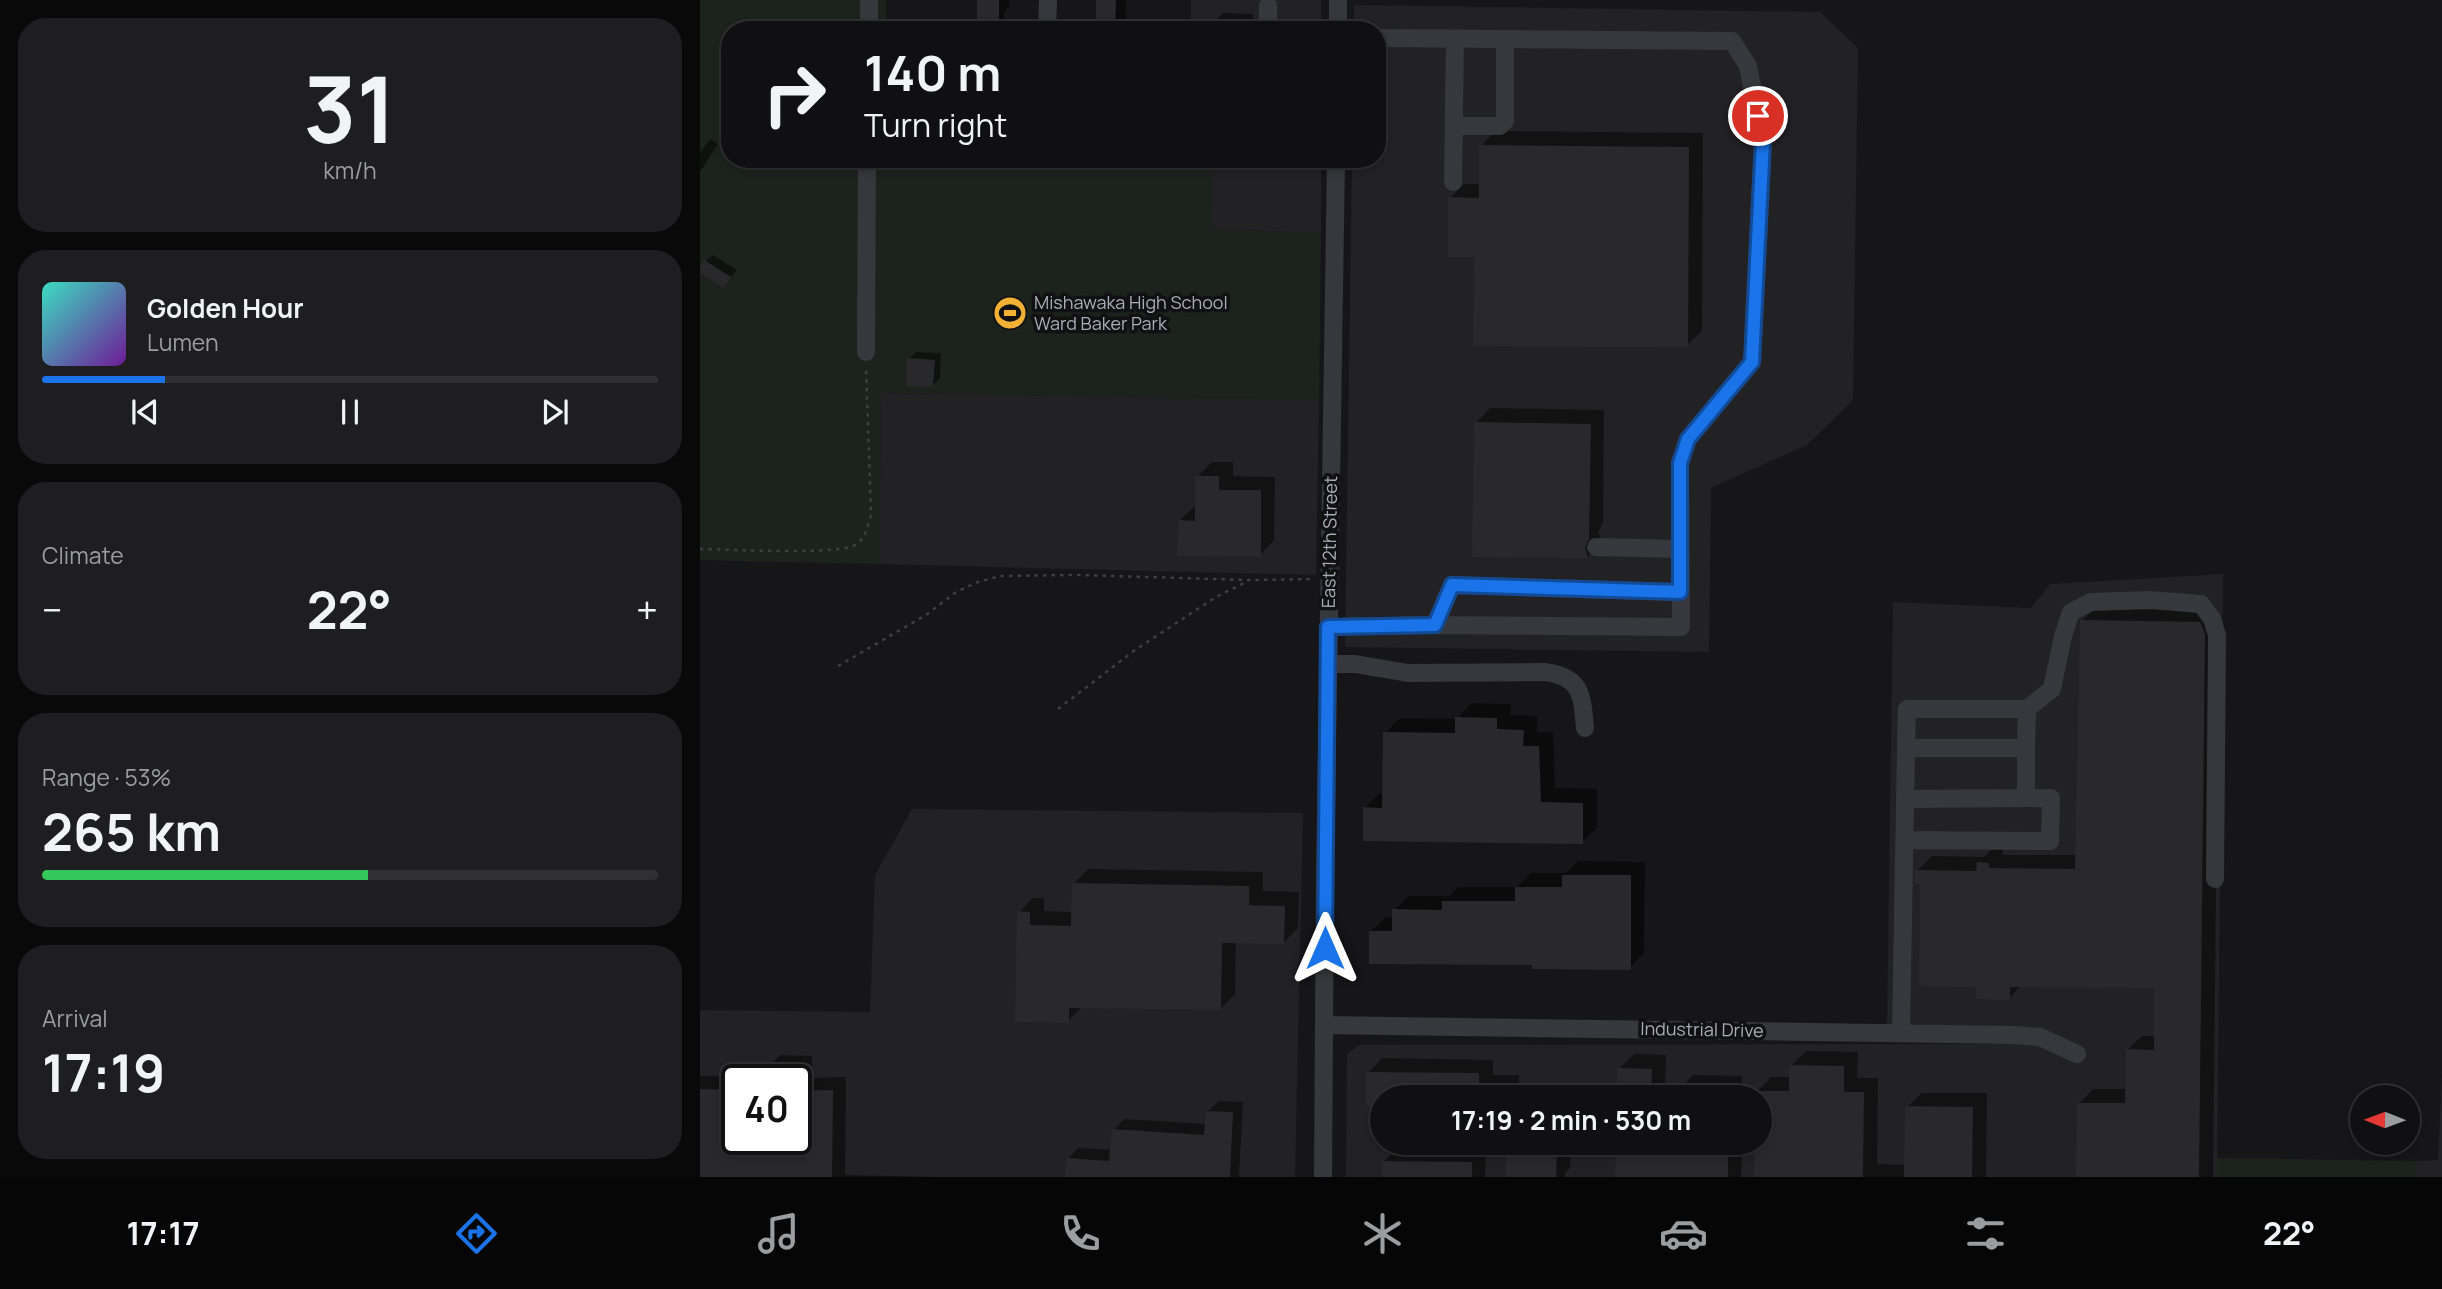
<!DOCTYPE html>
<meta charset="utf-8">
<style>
body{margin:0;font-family:Manrope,sans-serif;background:#1e1e20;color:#f1f3f6;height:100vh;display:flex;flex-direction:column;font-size:26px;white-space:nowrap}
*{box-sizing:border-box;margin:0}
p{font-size:23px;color:#9c9d9f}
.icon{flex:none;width:38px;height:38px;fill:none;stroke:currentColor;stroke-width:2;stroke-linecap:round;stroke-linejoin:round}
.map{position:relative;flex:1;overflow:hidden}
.sheet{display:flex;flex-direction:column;gap:18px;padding:18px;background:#09090a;width:700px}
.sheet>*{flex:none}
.banner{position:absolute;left:21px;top:21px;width:665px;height:147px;border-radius:28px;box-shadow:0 4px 10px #0003,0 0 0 2px #303032;background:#101012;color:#f1f3f6;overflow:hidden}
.needle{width:46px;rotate:271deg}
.fabs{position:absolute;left:1650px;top:1085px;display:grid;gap:14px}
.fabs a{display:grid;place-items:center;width:70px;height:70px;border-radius:50%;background:#101012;box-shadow:0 4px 10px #0003,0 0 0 2px #303032;font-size:35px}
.speed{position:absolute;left:21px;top:1064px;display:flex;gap:14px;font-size:35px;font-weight:700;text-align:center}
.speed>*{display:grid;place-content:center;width:91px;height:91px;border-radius:50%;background:#101012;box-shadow:0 4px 10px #0003,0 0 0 2px #303032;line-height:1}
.speed .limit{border:4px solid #111;border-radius:10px;background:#fff;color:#111}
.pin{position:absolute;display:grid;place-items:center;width:60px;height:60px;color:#fff;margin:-30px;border:4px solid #fff;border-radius:50%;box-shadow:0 2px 7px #0007}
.me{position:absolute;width:77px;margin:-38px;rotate:0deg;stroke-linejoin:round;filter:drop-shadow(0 0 5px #0008)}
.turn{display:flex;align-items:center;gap:24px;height:147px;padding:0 28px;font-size:32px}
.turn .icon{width:91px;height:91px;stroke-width:2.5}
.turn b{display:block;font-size:49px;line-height:60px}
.big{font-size:52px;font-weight:700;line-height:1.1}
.sheet .tile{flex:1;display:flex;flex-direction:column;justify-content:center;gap:10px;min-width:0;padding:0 24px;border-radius:28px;background:#1e1e20}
.sheet .dial{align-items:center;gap:0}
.dial b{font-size:91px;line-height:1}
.song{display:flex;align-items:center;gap:21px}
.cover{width:84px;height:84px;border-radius:10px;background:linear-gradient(135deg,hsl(170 70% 55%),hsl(280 70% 35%))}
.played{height:7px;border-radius:4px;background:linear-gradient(90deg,#1a73e8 20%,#303032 20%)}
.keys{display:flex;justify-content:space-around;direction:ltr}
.heat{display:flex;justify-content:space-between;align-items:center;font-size:38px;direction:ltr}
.charge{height:10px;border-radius:5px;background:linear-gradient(90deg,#34c759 53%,#303032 0)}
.trip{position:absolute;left:670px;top:1085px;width:402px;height:70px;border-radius:35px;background:#101012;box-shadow:0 4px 10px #0003,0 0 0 2px #303032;font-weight:700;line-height:70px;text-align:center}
.tab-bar{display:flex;height:112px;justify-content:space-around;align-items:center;background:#060607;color:#9c9d9f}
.tab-bar .icon{width:49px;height:49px}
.tab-bar .on{color:#1a73e8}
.tab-bar b{font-size:32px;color:#f1f3f6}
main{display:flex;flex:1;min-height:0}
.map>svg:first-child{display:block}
.built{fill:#222225;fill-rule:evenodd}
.green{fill:#1c231d}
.shadow{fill:#0007;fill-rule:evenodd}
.building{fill:#29292c}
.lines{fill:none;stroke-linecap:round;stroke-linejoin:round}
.path{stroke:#3d3f44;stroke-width:2.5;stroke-dasharray:3.5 5;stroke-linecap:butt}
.minor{stroke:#37383d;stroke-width:18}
.route-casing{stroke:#114b97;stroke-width:18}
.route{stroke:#1a73e8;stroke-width:12}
.labels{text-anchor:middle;stroke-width:7;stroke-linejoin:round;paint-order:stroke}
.poi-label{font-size:18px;fill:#a8adb8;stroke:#111113;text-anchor:start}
.street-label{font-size:18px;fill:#a8adb8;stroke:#111113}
</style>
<main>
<section class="sheet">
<div class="tile dial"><b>31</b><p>km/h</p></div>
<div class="tile">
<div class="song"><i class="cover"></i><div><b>Golden Hour</b><p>Lumen</p></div></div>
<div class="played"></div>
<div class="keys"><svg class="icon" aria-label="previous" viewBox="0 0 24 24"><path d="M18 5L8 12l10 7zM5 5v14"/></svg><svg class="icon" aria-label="pause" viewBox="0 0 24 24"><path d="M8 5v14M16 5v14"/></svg><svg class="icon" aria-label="next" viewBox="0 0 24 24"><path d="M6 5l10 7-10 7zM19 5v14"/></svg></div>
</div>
<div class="tile"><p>Climate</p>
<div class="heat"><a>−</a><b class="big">22°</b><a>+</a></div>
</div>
<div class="tile"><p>Range · 53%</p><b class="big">265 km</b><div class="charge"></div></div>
<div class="tile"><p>Arrival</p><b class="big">17:19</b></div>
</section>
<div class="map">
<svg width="1742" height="1177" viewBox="0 0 1742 1177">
<rect width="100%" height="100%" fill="#161618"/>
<path class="built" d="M491,0H621V30H491Z
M654,5L1120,12L1158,48L1153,400L1107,445L1011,488L1009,652L645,647L652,159H677V30H654Z
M512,159H621V233L511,229Z
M181,393L619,400L616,575L179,564Z
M1523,574L1517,1177H646L647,1054L659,1045L1294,1044V1026L1187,1024L1193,602L1331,608L1350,584ZM682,1097H1060V1143H682Z
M212,809L603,813L595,1177H0V1010L170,1012L175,875ZM37,1080H96V1139H37Z
M1742,1074V1177H1716V1161L1738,1160Z"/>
<path class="green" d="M0,0H186V30H30V159H512L511,229L621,233L619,400L181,393L179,564L0,560Z
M1517,1158L1716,1161V1177H1517Z"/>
<path class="shadow" d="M279,0H309V7L304,12V30H278Z
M398,0H426L425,30H398Z
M523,13L553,14V30H512V24Z
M795,131L1003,133L1002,331L987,345L775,256L750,198L764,184H780L781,146Z
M10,139L18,144L0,172V152Z
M368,159H387L383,164L368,163Z
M554,159H583L554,161Z
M13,255L37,270L24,286L6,261Z
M216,352L241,353L240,378L233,385L209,359Z
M790,408L904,410L903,523L898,532L902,542L888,557L774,555L776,423Z
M512,462H533V476L575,477L574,540L560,555L479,521L494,507H497V477Z
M1397,606L1515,608L1519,619L1513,1177H1378L1379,1104L1393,1089H1427V1050L1442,1036H1456V987L1322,985L1309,998L1278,985L1217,871L1232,856L1284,857L1293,848L1303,849V855H1377L1382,621Z
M771,703L811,704L810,715L837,716V732H853L855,788L897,789V828L882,842L665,808L679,794H684L685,733L700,718L757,719Z
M878,861L945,862L944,953L930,968L834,964L671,931L686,917H694V910L709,896H750L758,887H817L831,873H866Z
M388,869L563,872V891L599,892L598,928L584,942H536L535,994L520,1009L383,1006L368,1021L319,912L333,898H344V911L373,912L374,884Z
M1106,1051L1158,1052L1157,1078H1178L1177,1164L1206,1165L1207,1107L1222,1093H1287L1286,1177H1056V1143H1060V1097H1057V1092L1071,1077H1091V1066Z
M934,1054L966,1055L965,1087H982L993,1075L1042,1076V1097H918L919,1069Z
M80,1055L112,1056V1078L146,1077L145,1175L239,1177H0V1076L67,1077V1069ZM37,1080H96V1139H37Z
M682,1058L793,1060V1075H819V1092L814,1097H682V1105H667L668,1073Z
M519,1101L543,1102L539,1177H367L368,1159L378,1148L412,1150L414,1130L424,1119L507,1124L508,1111Z
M810,1143H871L870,1168L865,1173V1177H809Z
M918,1143H1042L1041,1177H917Z
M698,1147L786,1148L785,1177H684V1161Z"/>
<path class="building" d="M277,0H299V20H294V30H277Z
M396,0H416L415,30H396Z
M779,145L989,147L988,347L773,346L774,257H748V197L779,198Z
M4,260L31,277L24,288L0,273V268Z
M207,358L235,360L233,387L206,386Z
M774,422L891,424L889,539L885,547L888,558L772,557Z
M495,476H519V490H561V557L477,556L478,520L495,521Z
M1380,620L1500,622L1505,634L1499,1177H1376L1377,1103H1425L1426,1049L1454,1050V988L1310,987V1000L1276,999V987L1219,986L1220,884H1215V870L1276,871L1277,862L1289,863V868L1375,869Z
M755,717L797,718V729L824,730L823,746H839L841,802L883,803V844L663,841V807L682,808L683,732L755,733Z
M862,875H931V970L832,969V965L669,964V931H692V909L742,910V901H815V887H862Z
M372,883L549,886V905L585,906L584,944L522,943L521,1010L369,1008V1023L315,1022L317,911L330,912V925L371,926Z
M1089,1065L1144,1066V1092H1164L1163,1177H1054V1143H1060V1091H1089Z
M65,1068L111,1070V1080H65Z
M917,1068L952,1069L951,1097H917Z
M666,1072L779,1073V1097H682V1107L666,1106Z
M0,1089L37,1090V1139H96V1091L133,1090L132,1177H0Z
M1205,1106L1273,1107L1272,1177H1204Z
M506,1111L533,1112L530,1177H365L366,1158L409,1161L412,1129L504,1135Z
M806,1143H833V1152H857L856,1177H806Z
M916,1143H1028V1177H915Z
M682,1161L772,1162V1177H682Z"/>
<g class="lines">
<path class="path" d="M0,549C27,549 141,556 157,544C166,537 168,525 171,515L166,366
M138,666L226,615L256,592L278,582L300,576L377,575L549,580L615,579
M358,709L435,650L516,597L546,582"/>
<path class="minor" d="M568,6V30
M169,30V0
M347,30L348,0
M638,30V0
M677,38L1032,41L1048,66L1063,141L1052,362L988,439L980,463L981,627L735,625
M754,126H800L805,121V39
M753,182L755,39
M166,352L167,159
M896,547L980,549
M628,627L735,625L752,585L980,592
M629,664H655L708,673L845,672C882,677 882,695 885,728
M1206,748L1207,709H1327
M1326,748L1327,709L1352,689L1363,636L1371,612L1391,602L1450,600L1501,604L1512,619L1517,635L1515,879
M1205,840L1350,841L1351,798L1206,799
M624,1025L1315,1035L1340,1037L1377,1054
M1201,1033L1206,748H1326V798
M623,1177L625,877L636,159"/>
</g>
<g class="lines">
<defs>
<path id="route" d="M625,948L628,627L735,625L752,585L980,592V463L988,439L1052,362L1063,141L1058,116"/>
</defs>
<use href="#route" class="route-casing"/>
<use href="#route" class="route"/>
</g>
<defs>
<symbol id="stadium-disc" viewBox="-11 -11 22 22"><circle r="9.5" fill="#f2b134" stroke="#111113"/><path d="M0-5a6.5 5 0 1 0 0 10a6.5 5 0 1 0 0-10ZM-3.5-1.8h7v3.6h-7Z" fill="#111"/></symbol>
</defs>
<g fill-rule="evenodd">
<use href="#stadium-disc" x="291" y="294" width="38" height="38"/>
</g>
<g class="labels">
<g class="poi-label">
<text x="334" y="309">Mishawaka High School<tspan x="334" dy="21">Ward Baker Park</tspan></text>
</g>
<g class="street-label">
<text transform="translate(630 542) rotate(-89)" y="6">East 12th Street</text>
<text transform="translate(1002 1030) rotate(1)" y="6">Industrial Drive</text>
</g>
</g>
</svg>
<div class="fabs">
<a><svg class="needle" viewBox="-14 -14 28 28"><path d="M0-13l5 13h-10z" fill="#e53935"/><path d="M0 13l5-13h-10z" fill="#9c9d9f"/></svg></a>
</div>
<div class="speed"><div class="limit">40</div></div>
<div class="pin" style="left:1058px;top:116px;background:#d93025"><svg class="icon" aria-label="arrive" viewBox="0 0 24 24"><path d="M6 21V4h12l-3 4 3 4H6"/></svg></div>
<svg class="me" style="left:625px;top:948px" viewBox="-20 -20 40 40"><path d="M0-17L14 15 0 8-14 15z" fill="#1a73e8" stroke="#fff" stroke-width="4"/></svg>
<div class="trip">17:19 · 2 min · 530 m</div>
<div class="banner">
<div class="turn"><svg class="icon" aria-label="right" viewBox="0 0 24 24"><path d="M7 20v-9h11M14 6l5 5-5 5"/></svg><div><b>140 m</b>Turn right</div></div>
</div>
</div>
</main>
<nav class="tab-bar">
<b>17:17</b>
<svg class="icon on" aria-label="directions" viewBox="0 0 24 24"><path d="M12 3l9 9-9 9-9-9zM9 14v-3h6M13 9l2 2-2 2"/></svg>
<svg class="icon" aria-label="music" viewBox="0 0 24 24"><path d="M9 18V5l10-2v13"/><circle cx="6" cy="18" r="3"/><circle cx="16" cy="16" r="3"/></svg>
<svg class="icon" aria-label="phone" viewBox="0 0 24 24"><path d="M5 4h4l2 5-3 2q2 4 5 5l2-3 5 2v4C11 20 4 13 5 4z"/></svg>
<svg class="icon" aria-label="climate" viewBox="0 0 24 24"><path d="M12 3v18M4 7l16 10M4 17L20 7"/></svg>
<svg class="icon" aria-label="car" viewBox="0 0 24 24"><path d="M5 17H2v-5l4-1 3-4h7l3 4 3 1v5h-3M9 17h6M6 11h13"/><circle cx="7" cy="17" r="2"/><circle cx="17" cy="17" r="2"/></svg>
<svg class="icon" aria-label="filters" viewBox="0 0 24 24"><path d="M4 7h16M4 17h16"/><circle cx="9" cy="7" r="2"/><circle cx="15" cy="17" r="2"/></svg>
<b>22°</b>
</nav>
